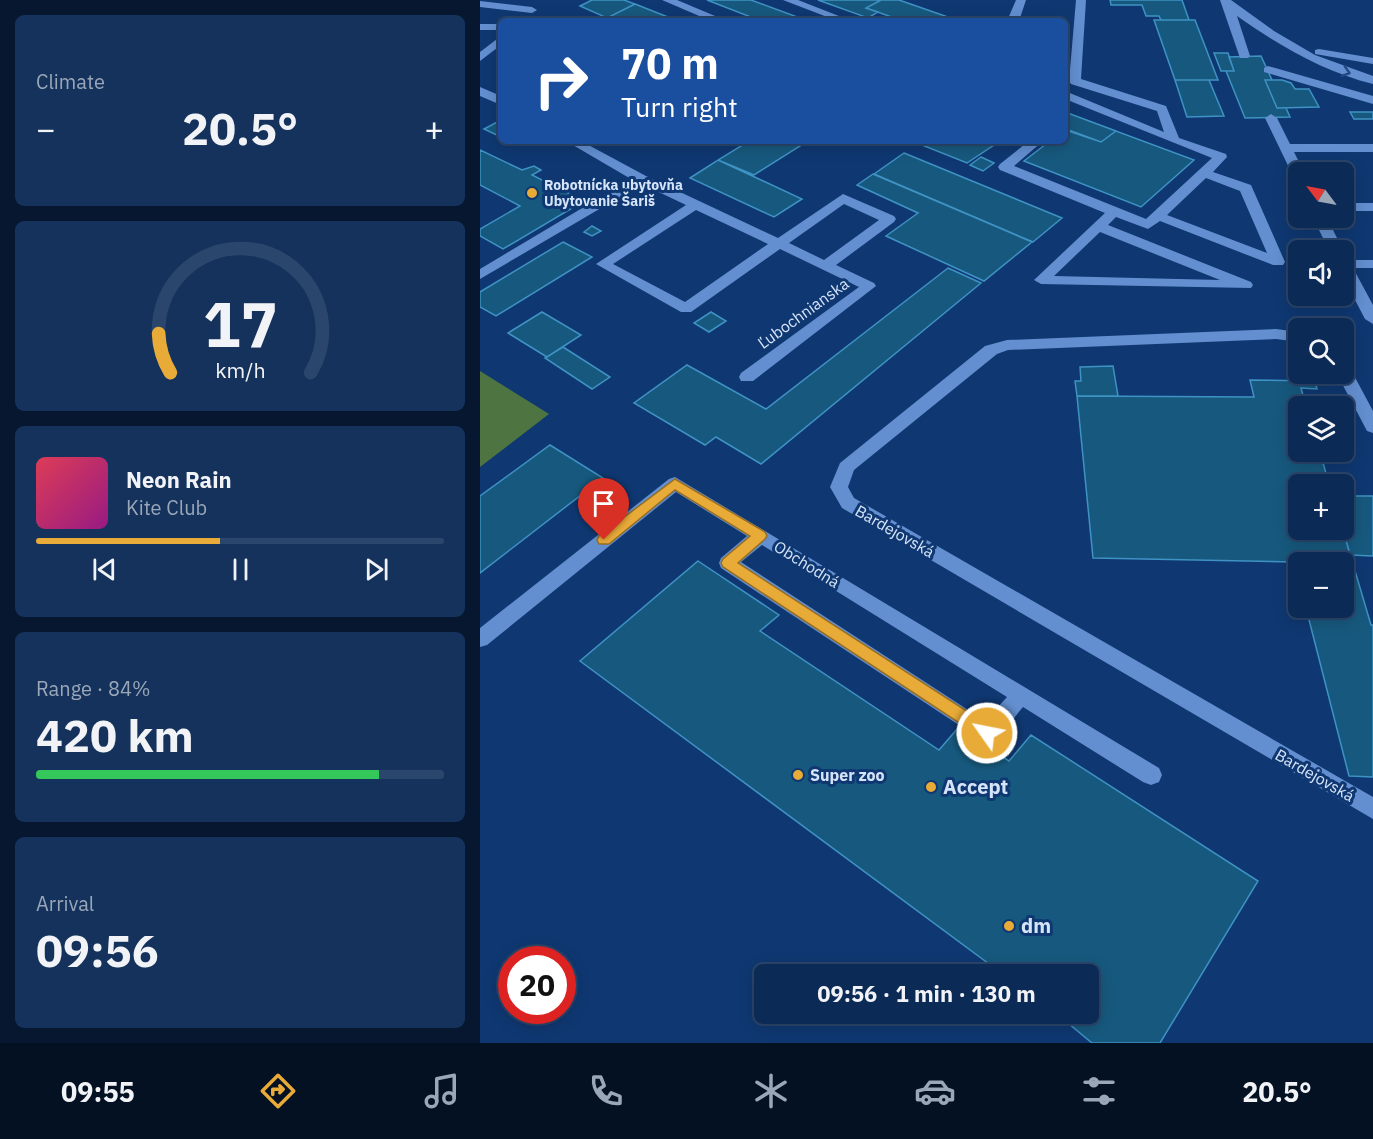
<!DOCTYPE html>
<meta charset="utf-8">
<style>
body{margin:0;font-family:"IBM Plex Sans",sans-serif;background:#14325c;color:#f1f3f6;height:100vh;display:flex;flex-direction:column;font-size:22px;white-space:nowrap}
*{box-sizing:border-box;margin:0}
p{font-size:20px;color:#9aa7b9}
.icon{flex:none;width:33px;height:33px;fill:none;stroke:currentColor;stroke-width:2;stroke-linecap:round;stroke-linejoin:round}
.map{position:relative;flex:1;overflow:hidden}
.sheet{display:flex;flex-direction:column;gap:15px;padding:15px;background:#06172f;width:480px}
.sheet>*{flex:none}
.guide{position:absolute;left:18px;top:18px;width:570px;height:126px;border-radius:9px;box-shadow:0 3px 15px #0003,0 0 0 2px #2b466c;background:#1a4fa0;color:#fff;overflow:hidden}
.needle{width:39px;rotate:302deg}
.buttons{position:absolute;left:808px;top:162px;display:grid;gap:12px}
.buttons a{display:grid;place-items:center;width:66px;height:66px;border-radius:9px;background:#0b2a56;box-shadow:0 3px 15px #0003,0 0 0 2px #2b466c;font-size:30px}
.speed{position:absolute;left:18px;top:946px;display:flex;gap:12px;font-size:30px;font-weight:700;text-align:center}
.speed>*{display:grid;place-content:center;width:78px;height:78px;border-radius:50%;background:#0b2a56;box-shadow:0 3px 15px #0003,0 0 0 2px #2b466c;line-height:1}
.speed .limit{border:9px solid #d22;background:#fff;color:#111}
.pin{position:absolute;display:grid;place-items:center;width:51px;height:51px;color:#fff;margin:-62px -26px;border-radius:50% 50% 50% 0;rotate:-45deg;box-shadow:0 0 6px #0007}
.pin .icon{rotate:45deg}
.me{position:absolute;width:66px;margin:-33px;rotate:303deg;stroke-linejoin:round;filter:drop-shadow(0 0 4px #0008)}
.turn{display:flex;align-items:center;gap:21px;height:126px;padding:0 24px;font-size:27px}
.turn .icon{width:78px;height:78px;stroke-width:2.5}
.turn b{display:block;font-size:42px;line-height:51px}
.big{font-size:45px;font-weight:700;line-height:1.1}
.sheet .card{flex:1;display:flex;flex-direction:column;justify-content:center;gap:9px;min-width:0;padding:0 21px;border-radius:9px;background:#14325c}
.sheet .dial{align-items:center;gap:0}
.dial svg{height:156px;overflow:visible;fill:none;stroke:#2b466c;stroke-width:7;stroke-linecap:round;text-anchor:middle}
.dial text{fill:#f1f3f6;stroke:none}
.song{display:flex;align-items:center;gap:18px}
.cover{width:72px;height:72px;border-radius:9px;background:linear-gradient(135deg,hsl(350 70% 55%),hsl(310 70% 35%))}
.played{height:6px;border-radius:3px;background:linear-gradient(90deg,#e9ab38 45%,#2b466c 45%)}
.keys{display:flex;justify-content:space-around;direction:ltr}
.heat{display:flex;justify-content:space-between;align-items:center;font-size:33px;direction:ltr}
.charge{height:9px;border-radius:4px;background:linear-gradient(90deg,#34c759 84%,#2b466c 0)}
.trip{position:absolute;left:274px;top:964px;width:345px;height:60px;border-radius:9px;background:#0b2a56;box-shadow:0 3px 15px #0003,0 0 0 2px #2b466c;font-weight:700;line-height:60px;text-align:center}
.menu{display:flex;height:96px;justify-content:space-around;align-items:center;background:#041122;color:#9aa7b9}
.menu .icon{width:42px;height:42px}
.menu .active{color:#e9ab38}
.menu b{font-size:27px;color:#f1f3f6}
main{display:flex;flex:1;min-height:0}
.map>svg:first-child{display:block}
.forest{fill:#4e7541}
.building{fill:#17597e;stroke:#3f92c4;stroke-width:1.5}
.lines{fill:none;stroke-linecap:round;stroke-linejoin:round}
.service{fill:#638fd0;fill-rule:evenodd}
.oneway{stroke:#204985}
.route{fill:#e9ab38;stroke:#976f24;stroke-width:1.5}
.poi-dot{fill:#e9ab38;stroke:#0f3872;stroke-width:2}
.labels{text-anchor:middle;stroke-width:6;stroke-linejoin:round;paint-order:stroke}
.far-poi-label{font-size:14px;font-weight:bold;fill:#d6e4f9;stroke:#0f3872;text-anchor:start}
.street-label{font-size:16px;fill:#d6e4f9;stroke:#0f3872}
.poi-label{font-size:16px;font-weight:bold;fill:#d6e4f9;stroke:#0f3872;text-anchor:start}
.near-poi-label{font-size:20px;font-weight:bold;fill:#d6e4f9;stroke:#0f3872;text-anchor:start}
</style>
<main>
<section class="sheet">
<div class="card"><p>Climate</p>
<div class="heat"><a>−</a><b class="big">20.5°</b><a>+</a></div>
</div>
<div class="card dial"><svg viewBox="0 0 100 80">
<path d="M14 69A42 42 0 1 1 86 69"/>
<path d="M14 69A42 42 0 0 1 8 49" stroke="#e9ab38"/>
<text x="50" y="56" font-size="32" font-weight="700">17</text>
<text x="50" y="72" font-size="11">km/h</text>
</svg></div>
<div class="card">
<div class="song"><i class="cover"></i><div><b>Neon Rain</b><p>Kite Club</p></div></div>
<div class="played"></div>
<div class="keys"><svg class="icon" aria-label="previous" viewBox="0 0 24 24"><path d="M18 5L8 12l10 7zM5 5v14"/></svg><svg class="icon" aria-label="pause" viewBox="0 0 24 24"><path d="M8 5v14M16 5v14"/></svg><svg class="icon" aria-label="next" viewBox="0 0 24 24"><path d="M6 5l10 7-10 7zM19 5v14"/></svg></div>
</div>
<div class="card"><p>Range · 84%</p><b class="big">420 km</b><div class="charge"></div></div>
<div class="card"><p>Arrival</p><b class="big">09:56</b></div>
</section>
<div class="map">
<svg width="893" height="1043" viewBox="0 0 893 1043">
<rect width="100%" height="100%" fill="#0f3872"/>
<path class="forest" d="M0,371L69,414L0,467Z"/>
<path class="building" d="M112,0H144L155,4L127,18L100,6Z
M227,0H271L328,21H281Z
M338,0H401L386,8L398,12L388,18Z
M401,0H419L465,16L457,21H423L386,8Z
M630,0H702L709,20H681L679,16H666L662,5H631Z
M155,4L198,21H135L127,18Z
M674,20H715L738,80H695Z
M734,53H748L754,71H741Z
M781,56L792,80H785L797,108H806L810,117L765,118L746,71H754L749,57Z
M695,80H729L744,116L707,117Z
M785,80H802L811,83L815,89H829L839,107L797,108Z
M585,112L636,131L621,142L585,130Z
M870,112H893V119H874Z
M21,120V137L4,129Z
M586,129L621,142L636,131L714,160L661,207L544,161L570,141H585Z
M269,141H328L274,175L238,160Z
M432,141H513L517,143L487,163Z
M0,150L42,170L54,166L61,170L52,175L104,201L23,249L0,236V229L40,206L0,185Z
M424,153L582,218L553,242L394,174Z
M501,157L514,163L503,171L490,165Z
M238,160L322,199L294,217L210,178Z
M393,174L552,242L504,281L406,236L438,213L377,185Z
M112,226L121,231L112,236L104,232Z
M83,242L112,257L16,316L0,307V292Z
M468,268L501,283L281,464L236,437L225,445L154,403L207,365L286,409Z
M62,312L101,335L67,357L28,333Z
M231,312L246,321L229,332L214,323Z
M83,347L130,377L112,389L65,358Z
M633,366L638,396H597L595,381H601L600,367Z
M770,380L835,381L837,389L821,388L826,406H819V452H840L849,484H819V530H863L891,625H893V777L869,776L826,608H864V562H819V578L815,562L613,558L597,396L774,397Z
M70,445L123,478L0,573V496Z
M864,496H893V556L870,555L863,530Z
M218,561L299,615L280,631L459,750L478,728L529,761L551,735L778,881L680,1043H612L577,1014H609V975H524L100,661Z"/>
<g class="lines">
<path class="service" d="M182,0H197L247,21H231Z
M303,0H318L364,18L360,21L355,20Z
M536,0H546L539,21H527Z
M596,0H606L601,79L686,106L699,138L746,154L747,157L733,172L771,185L805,262L803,265H793L680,221L668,229L636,217L628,225L771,282L773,285L771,288L561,284L554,280L625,213L520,170L518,167L520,164L549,141H563L534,166L666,219L732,158L585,99V91L684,132L677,111L591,84L589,81ZM726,178L760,191L787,253L687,215ZM620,232L740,280L574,276Z
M740,0H751L794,31L835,55L893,76V84C842,71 800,46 757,16L770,56L768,58H760Z
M0,1L52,7L57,10L52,13L0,7Z
M0,24H21V30H0Z
M21,36V45L0,61V52Z
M839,49L893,58V64L835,54V50Z
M788,66L893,96V104L784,72V68Z
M0,87L21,96V105L0,96Z
M791,114L797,118L810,144H893V152H814L824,172H819V179L814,178L785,118Z
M86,141H101L166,176L298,238L363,194L414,216L416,219L414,222L356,265L394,283L396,286L273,381H261L259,377L261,373L379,287L300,249L211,312H201L116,264L206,205L162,184L0,279V269L151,179ZM364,204L399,220L344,260L309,243ZM216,210L288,244L205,302L133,264Z
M864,203H893V211H864Z
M833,218H847L863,250H849Z
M864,260H893V268H873L893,305V324L885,319L864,279Z
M796,329L819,332V342L796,339L528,350L517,354L374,470L368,487L374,498L893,797V819L362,508L350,487L360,463L505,346L527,340Z
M864,367L870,368L893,411V433L887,431L857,374H864Z
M195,477L679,768L682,775L679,782L671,785L663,782L543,707C532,719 518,746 500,739L241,568L239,563L241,558L267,536L196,492L7,645L0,647V628L189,479ZM282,545L527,697L505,721L261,562Z"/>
</g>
<defs><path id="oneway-chevron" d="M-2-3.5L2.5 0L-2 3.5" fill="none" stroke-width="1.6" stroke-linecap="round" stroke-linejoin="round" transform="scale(1.5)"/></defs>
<use class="oneway" href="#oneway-chevron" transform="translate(866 72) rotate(17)"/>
<path class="route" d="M195,479L285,532L287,536L285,539L258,563L513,728L515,733L513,738L507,740L502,738L243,567L241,563L243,559L270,536L195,490L129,544H119L117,540L119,536Z"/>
<g class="poi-dot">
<circle cx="52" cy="193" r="6"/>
<circle cx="318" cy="775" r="6"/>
<circle cx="451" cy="787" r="6"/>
<circle cx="529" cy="926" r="6"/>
</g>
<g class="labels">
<g class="far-poi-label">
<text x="64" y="190">Robotnícka ubytovňa<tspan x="64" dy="16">Ubytovanie Šariš</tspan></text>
</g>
<g class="street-label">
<text transform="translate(323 313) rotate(-36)" y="6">Ľubochnianska</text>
<text transform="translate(415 531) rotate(30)" y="6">Bardejovská</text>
<text transform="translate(327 564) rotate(32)" y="6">Obchodná</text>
<text transform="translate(835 775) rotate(30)" y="6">Bardejovská</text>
</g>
<g class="poi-label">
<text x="330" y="781">Super zoo</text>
</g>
<g class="near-poi-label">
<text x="463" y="794">Accept</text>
<text x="541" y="933">dm</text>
</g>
</g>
</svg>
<div class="buttons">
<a><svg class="needle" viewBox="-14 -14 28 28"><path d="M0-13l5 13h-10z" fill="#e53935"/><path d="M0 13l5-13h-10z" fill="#9aa7b9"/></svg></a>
<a><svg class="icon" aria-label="sound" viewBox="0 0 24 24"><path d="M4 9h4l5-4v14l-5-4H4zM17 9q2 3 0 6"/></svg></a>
<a><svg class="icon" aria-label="search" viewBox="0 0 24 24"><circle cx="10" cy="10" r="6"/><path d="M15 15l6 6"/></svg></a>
<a><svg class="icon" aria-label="layers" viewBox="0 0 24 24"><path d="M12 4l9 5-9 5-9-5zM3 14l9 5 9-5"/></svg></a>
<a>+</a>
<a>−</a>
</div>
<div class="speed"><div class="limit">20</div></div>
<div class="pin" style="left:124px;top:540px;background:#d93025"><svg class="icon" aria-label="arrive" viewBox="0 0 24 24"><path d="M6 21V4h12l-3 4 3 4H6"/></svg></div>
<svg class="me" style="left:507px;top:733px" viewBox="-20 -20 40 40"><circle r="17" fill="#e9ab38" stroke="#fff" stroke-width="3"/><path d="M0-11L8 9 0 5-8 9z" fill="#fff"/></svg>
<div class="trip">09:56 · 1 min · 130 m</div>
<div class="guide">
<div class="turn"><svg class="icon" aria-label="right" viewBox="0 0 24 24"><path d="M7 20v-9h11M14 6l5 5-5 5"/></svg><div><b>70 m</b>Turn right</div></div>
</div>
</div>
</main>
<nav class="menu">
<b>09:55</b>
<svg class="icon active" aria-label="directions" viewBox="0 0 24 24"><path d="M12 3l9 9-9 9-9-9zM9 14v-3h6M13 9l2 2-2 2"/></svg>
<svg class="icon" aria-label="music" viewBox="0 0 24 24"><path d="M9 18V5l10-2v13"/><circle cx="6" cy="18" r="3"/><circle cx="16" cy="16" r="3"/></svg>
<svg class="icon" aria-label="phone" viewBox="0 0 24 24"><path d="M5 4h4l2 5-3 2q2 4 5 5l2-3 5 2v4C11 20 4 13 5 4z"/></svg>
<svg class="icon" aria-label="climate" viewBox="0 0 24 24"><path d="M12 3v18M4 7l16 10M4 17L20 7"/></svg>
<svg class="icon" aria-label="car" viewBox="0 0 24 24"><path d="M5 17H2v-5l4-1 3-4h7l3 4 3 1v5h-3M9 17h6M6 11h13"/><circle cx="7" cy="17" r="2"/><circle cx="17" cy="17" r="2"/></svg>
<svg class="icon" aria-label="filters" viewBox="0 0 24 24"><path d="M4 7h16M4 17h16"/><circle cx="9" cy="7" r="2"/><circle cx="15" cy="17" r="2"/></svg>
<b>20.5°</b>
</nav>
